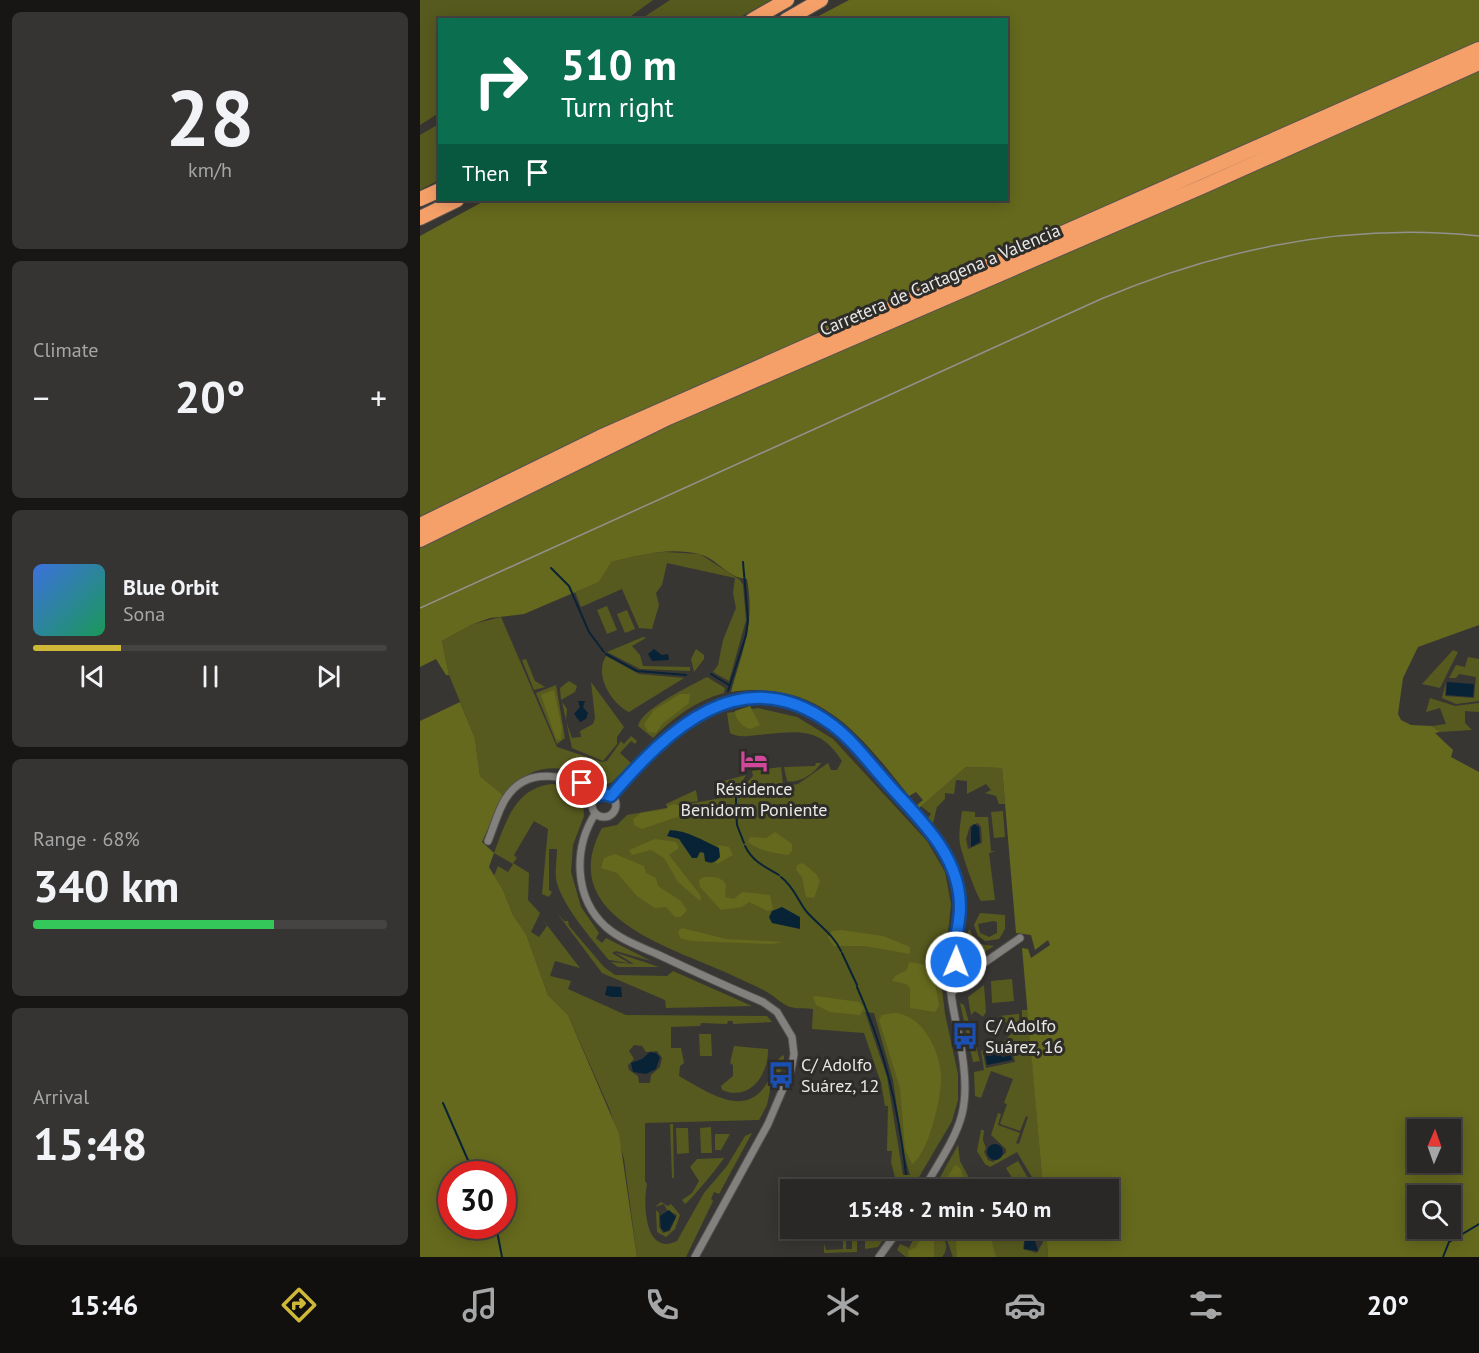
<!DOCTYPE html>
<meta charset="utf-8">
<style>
body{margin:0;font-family:"PT Sans",sans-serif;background:#363432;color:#f1f3f6;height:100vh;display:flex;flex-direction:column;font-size:22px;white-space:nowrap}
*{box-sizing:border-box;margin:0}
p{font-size:20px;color:#a5a6a7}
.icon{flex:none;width:33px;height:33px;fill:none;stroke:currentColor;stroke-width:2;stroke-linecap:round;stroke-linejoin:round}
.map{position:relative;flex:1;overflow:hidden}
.sheet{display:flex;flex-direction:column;gap:12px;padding:12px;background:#171615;width:420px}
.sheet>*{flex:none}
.hud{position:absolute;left:18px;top:18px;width:570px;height:183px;border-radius:0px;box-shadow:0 3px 15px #0003,0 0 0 2px #464443;background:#0b6e4f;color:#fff;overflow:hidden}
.needle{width:39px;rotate:2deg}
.buttons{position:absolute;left:987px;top:1119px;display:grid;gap:12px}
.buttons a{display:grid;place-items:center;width:54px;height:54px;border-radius:0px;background:#2a2826;box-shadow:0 3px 15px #0003,0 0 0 2px #464443;font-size:30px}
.speed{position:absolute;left:18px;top:1161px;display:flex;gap:12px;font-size:30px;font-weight:700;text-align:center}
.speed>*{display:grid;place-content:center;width:78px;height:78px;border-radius:50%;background:#2a2826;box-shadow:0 3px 15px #0003,0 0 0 2px #464443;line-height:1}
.speed .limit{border:9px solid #d22;background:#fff;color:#111}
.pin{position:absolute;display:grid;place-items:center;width:51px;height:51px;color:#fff;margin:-26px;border:3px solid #fff;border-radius:50%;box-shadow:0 2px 6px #0007}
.me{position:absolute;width:66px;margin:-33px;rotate:1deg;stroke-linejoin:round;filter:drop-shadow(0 0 4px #0008)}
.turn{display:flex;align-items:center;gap:21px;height:126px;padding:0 24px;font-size:27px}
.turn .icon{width:78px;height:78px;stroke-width:2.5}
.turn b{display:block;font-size:42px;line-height:51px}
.then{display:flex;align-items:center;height:57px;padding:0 24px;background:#0003;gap:12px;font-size:22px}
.big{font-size:45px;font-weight:700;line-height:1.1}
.sheet .widget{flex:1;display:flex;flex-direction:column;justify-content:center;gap:9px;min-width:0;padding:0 21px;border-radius:9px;background:#363432}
.sheet .dial{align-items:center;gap:0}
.dial b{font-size:78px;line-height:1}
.song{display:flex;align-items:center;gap:18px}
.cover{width:72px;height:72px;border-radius:9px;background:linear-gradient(135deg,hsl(220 70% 55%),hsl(150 70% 35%))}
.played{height:6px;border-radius:3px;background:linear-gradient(90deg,#ceb837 25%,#464443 25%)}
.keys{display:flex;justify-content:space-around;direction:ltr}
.heat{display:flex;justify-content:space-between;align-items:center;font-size:33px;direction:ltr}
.charge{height:9px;border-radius:4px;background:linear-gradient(90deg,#34c759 68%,#464443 0)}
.trip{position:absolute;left:360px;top:1179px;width:339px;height:60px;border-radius:0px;background:#2a2826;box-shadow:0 3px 15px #0003,0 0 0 2px #464443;font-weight:700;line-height:60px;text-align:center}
.tabs{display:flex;height:96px;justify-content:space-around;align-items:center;background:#11100f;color:#a5a6a7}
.tabs .icon{width:42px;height:42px}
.tabs .on{color:#ceb837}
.tabs b{font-size:27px;color:#f1f3f6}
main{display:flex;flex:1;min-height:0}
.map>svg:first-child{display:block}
.green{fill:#575a1e;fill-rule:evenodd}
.forest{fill:#65691d;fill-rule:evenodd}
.water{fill:#092336}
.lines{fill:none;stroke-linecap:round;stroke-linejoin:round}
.stream{stroke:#092336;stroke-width:2}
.street-casing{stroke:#545250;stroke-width:9}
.highway-casing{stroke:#545250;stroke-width:16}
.street{stroke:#83817e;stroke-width:7}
.highway{stroke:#f6a069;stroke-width:14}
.tram{stroke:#92918e;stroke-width:1.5}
.route-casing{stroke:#114b97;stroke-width:15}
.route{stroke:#1a73e8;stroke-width:10}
.labels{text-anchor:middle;stroke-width:6;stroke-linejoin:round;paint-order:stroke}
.street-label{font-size:18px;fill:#e9e8e6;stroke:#2d2c29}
.poi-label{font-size:18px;fill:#e9e8e6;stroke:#2d2c29;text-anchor:start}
</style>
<main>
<section class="sheet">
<div class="widget dial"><b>28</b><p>km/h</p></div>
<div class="widget"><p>Climate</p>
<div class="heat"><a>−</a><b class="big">20°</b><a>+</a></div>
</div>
<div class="widget">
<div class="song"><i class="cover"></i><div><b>Blue Orbit</b><p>Sona</p></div></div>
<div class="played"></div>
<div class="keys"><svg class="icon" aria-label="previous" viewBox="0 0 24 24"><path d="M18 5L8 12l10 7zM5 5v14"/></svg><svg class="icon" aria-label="pause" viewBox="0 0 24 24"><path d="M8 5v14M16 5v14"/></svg><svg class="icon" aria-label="next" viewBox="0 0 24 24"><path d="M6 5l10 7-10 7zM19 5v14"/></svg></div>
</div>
<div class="widget"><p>Range · 68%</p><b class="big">340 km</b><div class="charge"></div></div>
<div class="widget"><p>Arrival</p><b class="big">15:48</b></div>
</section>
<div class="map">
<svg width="1059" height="1257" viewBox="0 0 1059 1257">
<rect width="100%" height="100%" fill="#383633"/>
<path class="green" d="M0,0H233L207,19L20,20L19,113L0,125Z
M250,0H351L317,19H221Z
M19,124V180L0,190V135Z
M245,552L280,554L320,580L323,585L326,620L309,681L293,672L298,665L303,640L316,608L313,593L315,578L247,563L242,585L236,593L239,605L232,629L219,628L202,589L161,607L155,592L179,582L190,562L227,553Z
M187,606L197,630L187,634L177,610Z
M207,610L215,629L205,633L197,614Z
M81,617L137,747L182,762L187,761L201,741L204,744L211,736L217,741L215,744L211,741L200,753L211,763L191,783C174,787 170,779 156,773C126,761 102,773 83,795L60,776L55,738L29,675L22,641L53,624Z
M223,637L226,638L212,646L220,655L223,666L270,667V671L220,669L187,652Z
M276,649L284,655V659L274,672L271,659Z
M1033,650L1038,652L1020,688L1002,684Z
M186,656L219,674L264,678L209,712C191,703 174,675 186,656Z
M1048,657L1059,659V701L1036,704L1022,698L1026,682L1025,696L1054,698L1056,677L1039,674L1036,678H1029L1036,665L1045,667Z
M106,659L115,681L125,687L114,690L102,660Z
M287,677L305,688L304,693C275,701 254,717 233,738L218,726C221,709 270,686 287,677Z
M149,681L157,686L155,692L141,700L140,688Z
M171,682L204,727L197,737V744L183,761L152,748L142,702L147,709L146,721L152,738L161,737L160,731L173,724L175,718Z
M136,685L145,738L137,744L116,693Z
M1010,698L1035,706L1059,703V712L1045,711V723L1052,730L1020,732L1012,726L1026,724L1020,708L1006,712Z
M338,708L377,717L413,739L507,841L525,872L531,904L522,989L525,1014L538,1074V1100L532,1121L492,1189H478L471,1162L472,1151H467L468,1106H465L461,1083L444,1033L392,1029L393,1009C386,1008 377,1009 370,1007C362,1004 354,996 347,992C333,984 319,979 305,972C247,946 135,915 182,828L197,825L207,815L378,784L408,763L411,770H417L422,761C399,724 375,732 337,735C328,736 318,738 310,733L307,713ZM445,1012L454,1013L473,1080L483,1150L490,1175H483L467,1077Z
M396,763H401C395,773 379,784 367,781L364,767L395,766Z
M361,767L363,783L317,793L333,776L332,771Z
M546,767L582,768L585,804H579L576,796L565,793L571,790L566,784L547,794V781L536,780L534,794L525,793V799L517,807L513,823L508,818L511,814L501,806Z
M326,775C320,787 310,799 296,793V783Z
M133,784L145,786L163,798L164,816L153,845L151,872L161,907L179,933L176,938L182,943L186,938L231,961L196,951L192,953L209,963L189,960C173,941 139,902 136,878C135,868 137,858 137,849H129V890L132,892L129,897L122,894L128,829L114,821L94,855L97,858L93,863L109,873L108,900L120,913L111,932L119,937L127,926L123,920L160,968L135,961L130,976L151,981L148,989L206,1015L347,1016L352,1022L313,1024V1021H308L307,1024L281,1023L280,1026L251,1027V1048H261L264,1063L260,1066L259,1076C288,1092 329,1123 350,1077C354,1069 356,1058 364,1055C364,1068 358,1076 354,1087L351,1086L347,1105L339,1120L225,1123V1181L227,1184C223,1202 224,1257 257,1241L284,1193L307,1166L325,1136L332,1133L299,1194L294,1192L291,1199L293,1201L266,1257H217L204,1159L190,1110L148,1015L128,995L106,934L93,915L83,890L74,876L78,866L88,872L93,864L74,853C86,822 95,787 133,784ZM214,1045L222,1046L226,1052L237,1051L242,1058L240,1067L231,1075L230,1083H219L218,1076L209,1070L208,1065L214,1059L209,1051Z
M276,790L278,801L247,807L246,804Z
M542,811L555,812V817H568L571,851H575L569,853L575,900L561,901C554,890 543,857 540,844C538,834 541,821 542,811ZM558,823L561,827L562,843L548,849L546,839L550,826Z
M583,811L585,837L574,838L571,812Z
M137,913L144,921H148L149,926L184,967L195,975L247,976L253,971L332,1006L246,1008L245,1000L182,973Z
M560,913L585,915V929L579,939L565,941L558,936L554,925ZM573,921L577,922V933L569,937L560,933L558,924Z
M549,929L556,942L552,947L554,949L559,944L574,946L553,959L546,957L544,952Z
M196,953H197L239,967H198L191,962L214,964Z
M592,979L594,1001L572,1003L571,981Z
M564,985L566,1012L563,1017L555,1011L551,1015L548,997Z
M540,1003L544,1005L560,1061L553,1062Z
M602,1010H608L623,1189H619L597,1152L570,1167L565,1164L557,1151L561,1130H564L563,1140L566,1148L564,1152L568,1160L573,1162L586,1153V1149L571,1135L578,1113L581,1114L578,1125L600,1133L596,1143L599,1144L608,1117L606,1116L600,1131L580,1124L587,1104L584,1103L593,1079L571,1071L561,1098L555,1096L554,1072L564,1070L561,1051L578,1047L602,1023ZM592,1047L595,1062L566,1068L563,1053Z
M599,1014V1022L592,1028L579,1016Z
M279,1034H291L292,1056H280Z
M314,1046L348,1049C349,1074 330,1102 302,1090L301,1086L313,1076V1065L310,1063Z
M250,1124H253L254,1178H252Z
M291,1127L292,1153H281L280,1128Z
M256,1128H268L269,1153L257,1154Z
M295,1134H310L301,1150H295Z
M538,1145L540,1161L555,1189L513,1190Z
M304,1158C299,1166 271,1200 265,1204L262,1200L272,1193L279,1181L270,1167L277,1159Z
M598,1161L612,1185L599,1189L586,1168Z
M241,1202L248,1206L251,1204L260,1215L255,1229L246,1237L237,1232L236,1210L239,1213V1227L243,1233L250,1231L257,1215L247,1210L244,1204L235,1207Z
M460,1229H470L458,1247L445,1249V1237L459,1236Z
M489,1229H518C524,1239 531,1246 522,1257H486L477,1250L480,1244L489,1248L495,1236L487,1231Z
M523,1229H596L600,1233L602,1229H606L603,1249L617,1253L623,1242L615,1229H626L628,1257H533Z
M432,1240H437V1252L404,1253V1244L406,1250L423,1249V1241H426V1249H432Z"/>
<path class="forest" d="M429,0H1059V625L998,647L983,678L978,714L981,720L991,725L1012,726L1020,732L1015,733L1033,750L1031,757L1059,772V1257H628L626,1229L688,1228V1190L623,1189L602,948L608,949L611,958L630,945L628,940L615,950L611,935L596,933L582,768L546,767L499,808L497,805L503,800L496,792L489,796C440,734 399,679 311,692C323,649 335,624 327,579C307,578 297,558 279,554C249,547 219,555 191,562L179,582L104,614L70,618L53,624L22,641L29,675H26L16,659L0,667V236L66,200H586V20L393,19ZM998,1130H1030V1162H998ZM998,1196H1030V1228H998Z
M134,690L142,728L141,740L136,739L121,695Z
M260,694H270L269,703L242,724L236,733L228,732L224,724L234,710Z
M40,702L55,738L60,776L83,795L62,842L74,853L69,867L83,890L93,915L106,934L128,995L148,1015L199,1134L217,1257H0V721ZM32,1174H82V1226H32Z
M330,706L340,725L330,729C323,727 315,719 315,711Z
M255,804L263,807V815L222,829L214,825L213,819L221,813L247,809L248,806Z
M355,832L372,844V851L368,855C353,853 340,851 328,842L330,837L346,838Z
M235,839L256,842L259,848L249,855L281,896L280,901L258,882L244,858L231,850L212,855L209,850Z
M298,845L309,847L313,855L297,864L293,860Z
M195,854L224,866L226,873L236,878L238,886L261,901L267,910L261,917H255L246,907L235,908L217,896L197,873L181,868L184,858Z
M383,863L396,874L400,881L394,898L386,897L382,877L376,870L377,865Z
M284,877C293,877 300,876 306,884L305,897L314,899L322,892L350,895L353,909L348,911L329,902L322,907L301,910L280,887L279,880Z
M262,928L306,939L364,942L352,944L271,941L260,938L258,931Z
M421,930L463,936L490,947V954L444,946H414L408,937L412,931Z
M489,962L507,965L514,977L519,1006L515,1012L490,1008V988L486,984L472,981L475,976L487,970Z
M396,996L439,1002L444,1008L440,1015L410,1012L396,1005L393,997Z
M473,1013C503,1013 523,1055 521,1082C520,1102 508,1154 492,1164L485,1149L480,1088L459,1020L462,1015Z
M535,1165L540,1168L547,1189H520Z
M499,1229H514V1257H489L488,1251L496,1247L502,1235Z
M529,1229H568L576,1257H537L536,1242Z"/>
<path class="water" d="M234,649L242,655L248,654L249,660L232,661L228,654Z
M1027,682L1054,684L1053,697L1026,695Z
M158,701H165L163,707L168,713L166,719L160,722L154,714L160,707Z
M554,824L559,827L560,842L551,847V828Z
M250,830C268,831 282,840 299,848L300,857C295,863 291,864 285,861L284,853L280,852L277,858H272L259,839L247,836Z
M362,907L380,917V929L352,923L349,917L352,911Z
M187,986L201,987L202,997H191L185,995Z
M230,1052L236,1053L240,1057L236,1069L226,1074L213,1072L211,1063L222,1059Z
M581,1052L582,1057L591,1055L592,1060L567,1065L565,1055Z
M567 1152a8 8 0 1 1 16 0a8 8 0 1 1-16 0Z
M249,1210L256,1217L249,1230L244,1232L241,1228L240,1216Z
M605,1236L610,1240L614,1238L618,1251L604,1249Z"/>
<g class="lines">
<path class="stream" d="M131,568L149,586L169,632L184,652
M186,654L217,671L266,675
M291,674L309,685
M308,691L326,635L328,620L323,562
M316,797V805
M316,808L317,825L324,843
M325,846C333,862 344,866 359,875
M361,877C374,887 377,899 386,911C397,924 414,935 421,951
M422,953L437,985
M437,987C465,1051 478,1105 486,1174
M23,1103L54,1174
M76,1226L82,1257
M1023,1257L1029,1242L1059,1224"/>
<defs>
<path id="street" d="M172 805a12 12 0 1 1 24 0a12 12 0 1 1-24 0Z
M191,796C249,728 318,661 409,723C431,738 448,763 466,782C492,810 524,838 535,876C546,910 532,940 530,974C529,996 536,1020 540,1042C554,1114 539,1129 503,1190
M175,814C153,849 154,898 186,927C201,940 221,947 239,955C273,971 308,987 343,1002L357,1012L372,1037L374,1054L371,1070L348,1124L275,1257
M68,841C74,827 78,810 86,798C108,764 152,775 177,796
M532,956L542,965L560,966
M532,993L538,981L600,938
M459,1257L480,1228"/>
<path id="highway" d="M332,20L367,0
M366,20L401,0
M0,199L20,190
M0,218L37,200
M0,525L180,437L1059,49
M0,540L248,418L784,186L1059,63"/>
</defs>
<use href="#street" class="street-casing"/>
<use href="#highway" class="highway-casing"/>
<use href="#street" class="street"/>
<use href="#highway" class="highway"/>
<path class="tram" d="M0,608L681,299C800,249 929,222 1059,236"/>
</g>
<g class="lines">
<defs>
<path id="route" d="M162,783L177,796L184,794L191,796C248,729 322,658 411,724C433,740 450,764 468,784C500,820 540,855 540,907C540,924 535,940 532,956L536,962"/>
</defs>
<use href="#route" class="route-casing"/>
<use href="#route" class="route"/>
</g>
<defs>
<symbol id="hotel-bare" viewBox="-9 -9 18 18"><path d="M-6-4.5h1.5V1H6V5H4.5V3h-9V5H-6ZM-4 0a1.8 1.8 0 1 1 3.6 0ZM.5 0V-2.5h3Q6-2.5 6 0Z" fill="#d1479c" stroke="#2d2c29" stroke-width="2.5" paint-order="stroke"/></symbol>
<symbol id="bus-bare" viewBox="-9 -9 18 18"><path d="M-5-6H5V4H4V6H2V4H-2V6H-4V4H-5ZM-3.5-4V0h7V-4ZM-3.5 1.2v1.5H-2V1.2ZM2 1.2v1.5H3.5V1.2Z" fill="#1a4fb4" stroke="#2d2c29" stroke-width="2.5" paint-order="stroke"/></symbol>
</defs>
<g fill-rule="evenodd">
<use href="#hotel-bare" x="315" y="742" width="38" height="38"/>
<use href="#bus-bare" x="526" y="1017" width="38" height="38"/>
<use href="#bus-bare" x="342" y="1056" width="38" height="38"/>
</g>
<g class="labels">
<g class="street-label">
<text transform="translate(520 280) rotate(-23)" y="6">Carretera de Cartagena a Valencia</text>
</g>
<g class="poi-label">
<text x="334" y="795" text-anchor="middle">Résidence<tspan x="334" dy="21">Benidorm Poniente</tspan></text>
<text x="565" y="1032">C/ Adolfo<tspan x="565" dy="21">Suárez, 16</tspan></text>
<text x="381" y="1071">C/ Adolfo<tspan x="381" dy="21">Suárez, 12</tspan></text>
</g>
</g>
</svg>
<div class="buttons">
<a><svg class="needle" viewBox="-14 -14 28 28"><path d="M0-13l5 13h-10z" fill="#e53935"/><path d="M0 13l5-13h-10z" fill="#a5a6a7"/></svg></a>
<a><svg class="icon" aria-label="search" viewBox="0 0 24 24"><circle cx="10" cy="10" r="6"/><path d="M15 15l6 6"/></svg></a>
</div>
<div class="speed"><div class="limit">30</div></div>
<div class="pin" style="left:162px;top:783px;background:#d93025"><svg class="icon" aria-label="arrive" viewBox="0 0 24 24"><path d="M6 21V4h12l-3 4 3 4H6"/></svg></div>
<svg class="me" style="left:536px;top:962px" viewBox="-20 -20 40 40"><circle r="17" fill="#1a73e8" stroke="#fff" stroke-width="3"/><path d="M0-11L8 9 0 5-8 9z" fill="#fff"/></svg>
<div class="trip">15:48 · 2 min · 540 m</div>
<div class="hud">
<div class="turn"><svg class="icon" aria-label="right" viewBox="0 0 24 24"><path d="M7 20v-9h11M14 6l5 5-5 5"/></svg><div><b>510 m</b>Turn right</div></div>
<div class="then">Then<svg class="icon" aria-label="arrive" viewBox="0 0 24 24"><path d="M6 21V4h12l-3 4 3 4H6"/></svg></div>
</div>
</div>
</main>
<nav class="tabs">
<b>15:46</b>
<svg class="icon on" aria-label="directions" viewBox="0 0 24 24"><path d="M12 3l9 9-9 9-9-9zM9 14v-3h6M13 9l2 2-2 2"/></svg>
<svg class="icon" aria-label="music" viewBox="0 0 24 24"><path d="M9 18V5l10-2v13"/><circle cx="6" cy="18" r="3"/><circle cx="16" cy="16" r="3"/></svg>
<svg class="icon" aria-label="phone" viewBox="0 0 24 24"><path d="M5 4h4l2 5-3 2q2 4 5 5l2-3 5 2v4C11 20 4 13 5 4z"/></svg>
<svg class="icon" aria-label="climate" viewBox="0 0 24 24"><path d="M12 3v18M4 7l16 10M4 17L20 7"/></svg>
<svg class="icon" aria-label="car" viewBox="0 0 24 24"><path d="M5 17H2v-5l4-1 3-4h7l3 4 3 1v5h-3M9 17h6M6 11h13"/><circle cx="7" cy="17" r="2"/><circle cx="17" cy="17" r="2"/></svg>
<svg class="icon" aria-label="filters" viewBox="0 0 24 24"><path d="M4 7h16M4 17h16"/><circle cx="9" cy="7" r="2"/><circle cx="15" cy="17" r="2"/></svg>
<b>20°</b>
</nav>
